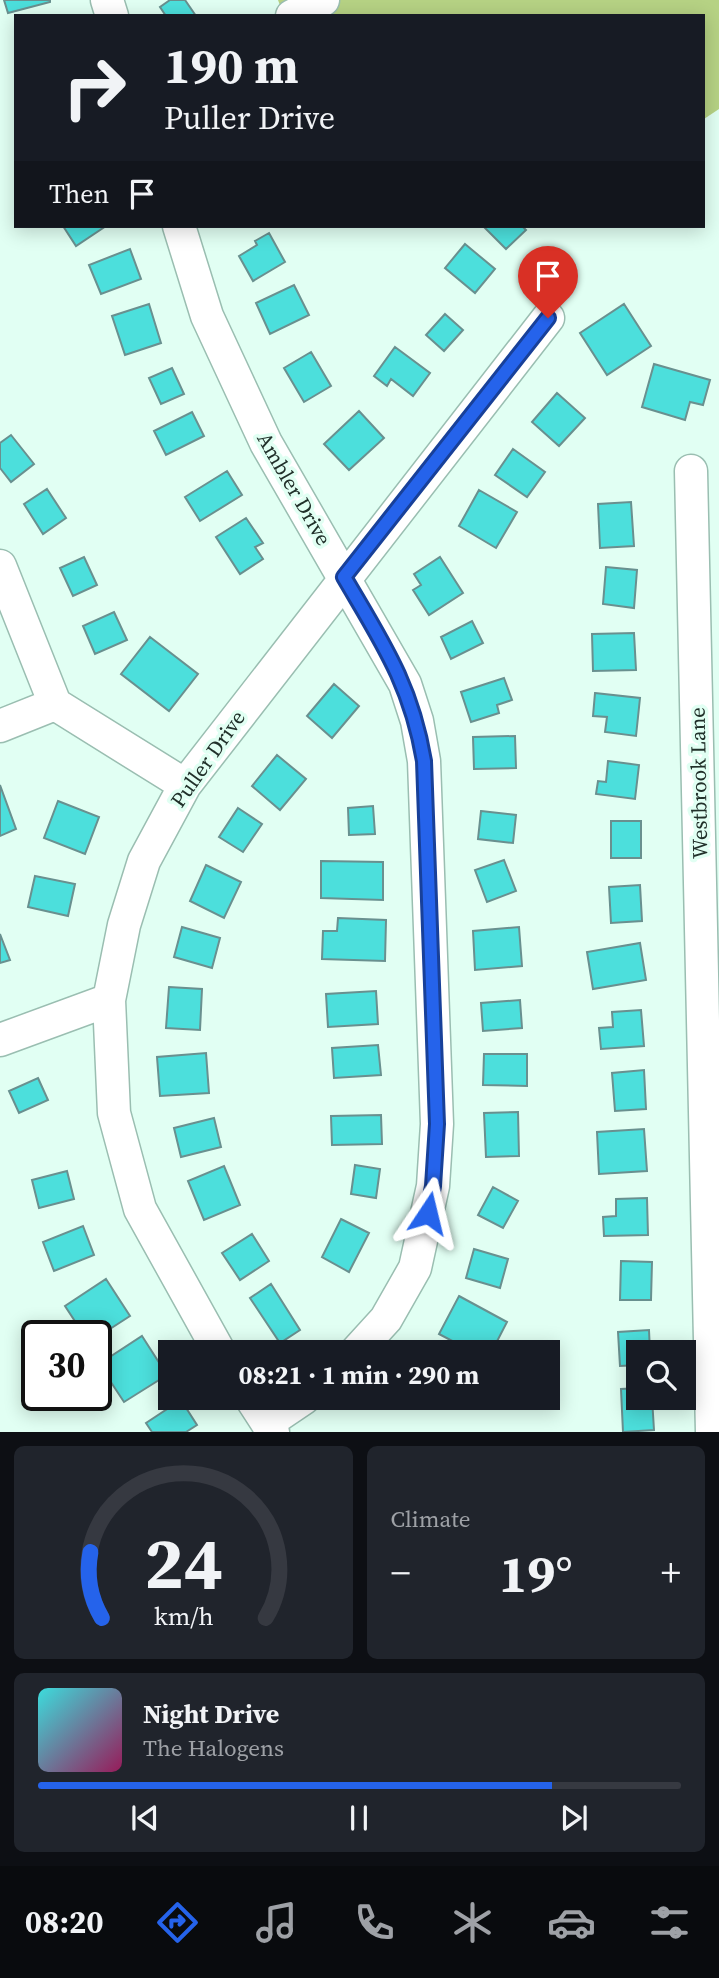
<!DOCTYPE html>
<meta charset="utf-8">
<style>
body{margin:0;font-family:"Source Serif 4",serif;background:#20242c;color:#f1f3f6;height:100vh;display:flex;flex-direction:column;font-size:26px;white-space:nowrap}
*{box-sizing:border-box;margin:0}
p{font-size:23px;color:#9ea1a6}
.icon{flex:none;width:38px;height:38px;fill:none;stroke:currentColor;stroke-width:2;stroke-linecap:round;stroke-linejoin:round}
.map{position:relative;height:1432px;overflow:hidden}
.sheet{display:flex;flex-direction:column;gap:14px;padding:14px;background:#0d0f14;flex:1}
.sheet>*{flex:none}
.hud{position:absolute;left:14px;top:14px;width:691px;height:214px;border-radius:0px;box-shadow:0 4px 18px #0003;background:#171b24;color:#f1f3f6;overflow:hidden}
.controls{position:absolute;left:626px;top:1340px;display:grid;gap:14px}
.controls a{display:grid;place-items:center;width:70px;height:70px;border-radius:0px;background:#171b24;box-shadow:0 4px 18px #0003;font-size:35px}
.speed{position:absolute;left:21px;top:1320px;display:flex;gap:14px;font-size:35px;font-weight:700;text-align:center}
.speed>*{display:grid;place-content:center;width:91px;height:91px;border-radius:50%;background:#171b24;box-shadow:0 4px 18px #0003;line-height:1}
.speed .limit{border:4px solid #111;border-radius:10px;background:#fff;color:#111}
.pin{position:absolute;display:grid;place-items:center;width:60px;height:60px;color:#fff;margin:-72px -30px;border-radius:50% 50% 50% 0;rotate:-45deg;box-shadow:0 0 7px #0007}
.pin .icon{rotate:45deg}
.me{position:absolute;width:77px;margin:-38px;rotate:10deg;stroke-linejoin:round;filter:drop-shadow(0 0 5px #0008)}
.turn{display:flex;align-items:center;gap:24px;height:147px;padding:0 35px;font-size:32px}
.turn .icon{width:91px;height:91px;stroke-width:2.5}
.turn b{display:block;font-size:49px;line-height:60px}
.then{display:flex;align-items:center;height:66px;padding:0 35px;background:#0003;gap:14px;font-size:26px}
.big{font-size:52px;font-weight:700;line-height:1.1}
.sheet .tile{flex:1;display:flex;flex-direction:column;justify-content:center;gap:10px;min-width:0;padding:0 24px;border-radius:10px;background:#20242c}
.sheet .dial{align-items:center;gap:0}
.dial svg{height:182px;overflow:visible;fill:none;stroke:#363941;stroke-width:7;stroke-linecap:round;text-anchor:middle}
.dial text{fill:#f1f3f6;stroke:none}
.song{display:flex;align-items:center;gap:21px}
.cover{width:84px;height:84px;border-radius:10px;background:linear-gradient(135deg,hsl(180 70% 55%),hsl(330 70% 35%))}
.played{height:7px;border-radius:4px;background:linear-gradient(90deg,#2563eb 80%,#363941 80%)}
.keys{display:flex;justify-content:space-around;direction:ltr}
.heat{display:flex;justify-content:space-between;align-items:center;font-size:38px;direction:ltr}
.sheet .tiles{flex:1;display:grid;gap:14px;grid-template-columns:1fr 1fr}
.tile:last-child{grid-column:span 2}
.trip{position:absolute;left:158px;top:1340px;width:402px;height:70px;border-radius:0px;background:#171b24;box-shadow:0 4px 18px #0003;font-weight:700;line-height:70px;text-align:center}
.dock{display:flex;height:112px;justify-content:space-around;align-items:center;background:#090b0e;color:#9ea1a6}
.dock .icon{width:49px;height:49px}
.dock .active{color:#2563eb}
.dock b{font-size:32px;color:#f1f3f6}
.map>svg:first-child{display:block}
.green{fill:#b6d284}
.building{fill:#4cdfdc;stroke:#69908f;stroke-width:2}
.lines{fill:none;stroke-linecap:round;stroke-linejoin:round}
.minor-casing{stroke:#9abeb1;stroke-width:35}
.minor{stroke:#fff;stroke-width:32}
.route-casing{stroke:#184099;stroke-width:18}
.route{stroke:#2563eb;stroke-width:12}
.labels{text-anchor:middle;stroke-width:7;stroke-linejoin:round;paint-order:stroke}
.street-label{font-size:21px;fill:#21302a;stroke:#e1fff3}
</style>
<div class="map">
<svg width="719" height="1432" viewBox="0 0 719 1432">
<rect width="100%" height="100%" fill="#e1fff3"/>
<path class="green" d="M278,0H719V109L704,119V16H284Z"/>
<path class="building" d="M4,0H50V2L8,13Z
M170,0H185L196,16H166L160,7Z
M63,226H106L76,246Z
M483,226H522L526,230L506,249Z
M269,233L285,262L253,281L239,256L257,245L255,241Z
M465,244L495,269L475,293L445,268Z
M130,249L141,279L101,294L89,265Z
M294,285L309,315L270,334L256,303Z
M149,304L161,343L125,355L112,316Z
M624,304L651,346L607,375L580,333Z
M445,314L463,330L444,351L426,335Z
M395,347L430,373L413,396L391,379L387,386L374,376Z
M311,352L331,386L304,402L284,368Z
M654,364L710,380L703,405L690,402L685,420L642,407Z
M172,368L184,394L161,404L149,378Z
M557,393L585,418L559,446L532,422Z
M359,411L384,438L349,470L324,444Z
M192,412L204,436L166,455L154,431Z
M11,435L34,464L11,482L0,468V443Z
M513,449L545,472L527,497L495,475Z
M227,471L242,495L200,521L185,497Z
M47,489L66,518L43,534L24,504Z
M479,490L517,512L496,548L459,526Z
M631,502L634,546L600,548L598,504Z
M246,518L263,543L255,547L263,559L240,574L216,537Z
M84,557L97,585L73,596L60,568Z
M440,557L463,593L429,615L413,590L421,585L414,574Z
M606,567L637,570L634,608L603,604Z
M114,612L127,640L95,654L83,626Z
M472,621L483,643L451,659L441,637Z
M634,633L636,670L593,671L592,634Z
M150,637L198,674L169,711L121,674Z
M504,678L512,700L497,705L499,713L471,722L461,692Z
M334,684L359,706L332,738L307,716Z
M595,693L640,698L636,736L605,732L607,717L593,716Z
M515,736L516,768L474,769L473,737Z
M277,755L306,779L280,810L252,786Z
M608,761L639,765L635,799L596,794L598,781L606,782Z
M0,785L16,829L0,836Z
M58,801L99,817L85,854L44,838Z
M373,806L375,834L349,835L348,808Z
M238,808L262,824L243,852L219,837Z
M481,811L516,815L513,843L478,839Z
M611,821H641V858H611Z
M504,860L516,891L487,902L475,870Z
M321,861L383,862V900L321,898Z
M206,865L241,882L224,918L190,901Z
M35,876L75,884L68,916L28,907Z
M640,885L642,921L611,923L609,887Z
M338,918L386,920L385,961L322,959L323,931H337Z
M182,927L220,938L212,968L174,957Z
M519,927L522,966L475,970L473,931Z
M0,934L10,960L0,963Z
M640,943L646,980L593,989L587,952Z
M169,987L202,989L200,1030L166,1028Z
M376,991L378,1024L328,1027L326,994Z
M520,1000L522,1028L483,1031L481,1003Z
M641,1010L644,1046L601,1049L599,1028L613,1027L612,1012Z
M378,1045L381,1075L334,1078L332,1048Z
M206,1053L209,1093L160,1096L157,1057Z
M484,1054H527V1086L483,1085Z
M644,1070L646,1109L615,1111L612,1073Z
M38,1078L48,1100L19,1113L9,1091Z
M518,1112L519,1156L486,1157L484,1113Z
M381,1115L382,1144L332,1145L331,1116Z
M214,1118L221,1147L181,1157L174,1128Z
M644,1129L647,1171L599,1174L597,1132Z
M355,1165L380,1169L376,1198L351,1194Z
M224,1166L240,1205L204,1220L188,1181Z
M67,1171L74,1199L39,1208L32,1180Z
M493,1187L518,1201L503,1228L478,1215Z
M647,1198L648,1235L604,1236L603,1217L616,1216V1199Z
M341,1219L369,1233L349,1272L322,1257Z
M83,1226L94,1255L54,1271L43,1242Z
M252,1234L269,1261L240,1280L222,1253Z
M474,1249L508,1259L500,1288L466,1278Z
M621,1261L652,1262L651,1300H620Z
M106,1279L130,1316L96,1338V1335H84L65,1306Z
M271,1284L300,1330L280,1343L250,1298Z
M459,1296L507,1322L491,1353H475L439,1334Z
M649,1330L650,1353H639V1365L620,1366L618,1332Z
M142,1336L167,1375L124,1402L99,1364Z
M639,1388V1398H652L654,1430L623,1432L621,1389Z
M181,1400L197,1425L186,1432H152L146,1423Z"/>
<g class="lines">
<defs>
<path id="minor" d="M107,0L112,16
M292,16L323,0
M179,226L207,316L266,443L405,684L417,721L424,761L437,1124L433,1186L415,1268L386,1319L355,1353
M691,471L712,1432
M0,566L55,704
M55,704L185,785
M0,726L55,704
M0,1040L109,1000
M220,1353L140,1209L114,1113L109,1000L124,925L144,861L185,785L548,318
M251,1398L273,1432
M267,1423L304,1398"/>
</defs>
<use href="#minor" class="minor-casing"/>
<use href="#minor" class="minor"/>
</g>
<g class="lines">
<defs>
<path id="route" d="M428,1213L433,1186L437,1124L424,761C411,684 382,642 344,577L548,318"/>
</defs>
<use href="#route" class="route-casing"/>
<use href="#route" class="route"/>
</g>
<g class="labels">
<g class="street-label">
<text transform="translate(294 489) rotate(60)" y="7">Ambler Drive</text>
<text transform="translate(208 759) rotate(-55)" y="7">Puller Drive</text>
<text transform="translate(699 783) rotate(-91)" y="7">Westbrook Lane</text>
</g>
</g>
</svg>
<div class="controls">
<a><svg class="icon" aria-label="search" viewBox="0 0 24 24"><circle cx="10" cy="10" r="6"/><path d="M15 15l6 6"/></svg></a>
</div>
<div class="speed"><div class="limit">30</div></div>
<div class="pin" style="left:548px;top:318px;background:#d93025"><svg class="icon" aria-label="arrive" viewBox="0 0 24 24"><path d="M6 21V4h12l-3 4 3 4H6"/></svg></div>
<svg class="me" style="left:428px;top:1213px" viewBox="-20 -20 40 40"><path d="M0-17L14 15 0 8-14 15z" fill="#2563eb" stroke="#fff" stroke-width="4"/></svg>
<div class="trip">08:21 · 1 min · 290 m</div>
<div class="hud">
<div class="turn"><svg class="icon" aria-label="right" viewBox="0 0 24 24"><path d="M7 20v-9h11M14 6l5 5-5 5"/></svg><div><b>190 m</b>Puller Drive</div></div>
<div class="then">Then<svg class="icon" aria-label="arrive" viewBox="0 0 24 24"><path d="M6 21V4h12l-3 4 3 4H6"/></svg></div>
</div>
</div>
<section class="sheet">
<div class="tiles">
<div class="tile dial"><svg viewBox="0 0 100 80">
<path d="M14 69A42 42 0 1 1 86 69"/>
<path d="M14 69A42 42 0 0 1 9 40" stroke="#2563eb"/>
<text x="50" y="56" font-size="32" font-weight="700">24</text>
<text x="50" y="72" font-size="11">km/h</text>
</svg></div>
<div class="tile"><p>Climate</p>
<div class="heat"><a>−</a><b class="big">19°</b><a>+</a></div>
</div>
<div class="tile">
<div class="song"><i class="cover"></i><div><b>Night Drive</b><p>The Halogens</p></div></div>
<div class="played"></div>
<div class="keys"><svg class="icon" aria-label="previous" viewBox="0 0 24 24"><path d="M18 5L8 12l10 7zM5 5v14"/></svg><svg class="icon" aria-label="pause" viewBox="0 0 24 24"><path d="M8 5v14M16 5v14"/></svg><svg class="icon" aria-label="next" viewBox="0 0 24 24"><path d="M6 5l10 7-10 7zM19 5v14"/></svg></div>
</div>
</div>
</section>
<nav class="dock">
<b>08:20</b>
<svg class="icon active" aria-label="directions" viewBox="0 0 24 24"><path d="M12 3l9 9-9 9-9-9zM9 14v-3h6M13 9l2 2-2 2"/></svg>
<svg class="icon" aria-label="music" viewBox="0 0 24 24"><path d="M9 18V5l10-2v13"/><circle cx="6" cy="18" r="3"/><circle cx="16" cy="16" r="3"/></svg>
<svg class="icon" aria-label="phone" viewBox="0 0 24 24"><path d="M5 4h4l2 5-3 2q2 4 5 5l2-3 5 2v4C11 20 4 13 5 4z"/></svg>
<svg class="icon" aria-label="climate" viewBox="0 0 24 24"><path d="M12 3v18M4 7l16 10M4 17L20 7"/></svg>
<svg class="icon" aria-label="car" viewBox="0 0 24 24"><path d="M5 17H2v-5l4-1 3-4h7l3 4 3 1v5h-3M9 17h6M6 11h13"/><circle cx="7" cy="17" r="2"/><circle cx="17" cy="17" r="2"/></svg>
<svg class="icon" aria-label="filters" viewBox="0 0 24 24"><path d="M4 7h16M4 17h16"/><circle cx="9" cy="7" r="2"/><circle cx="15" cy="17" r="2"/></svg>
</nav>
